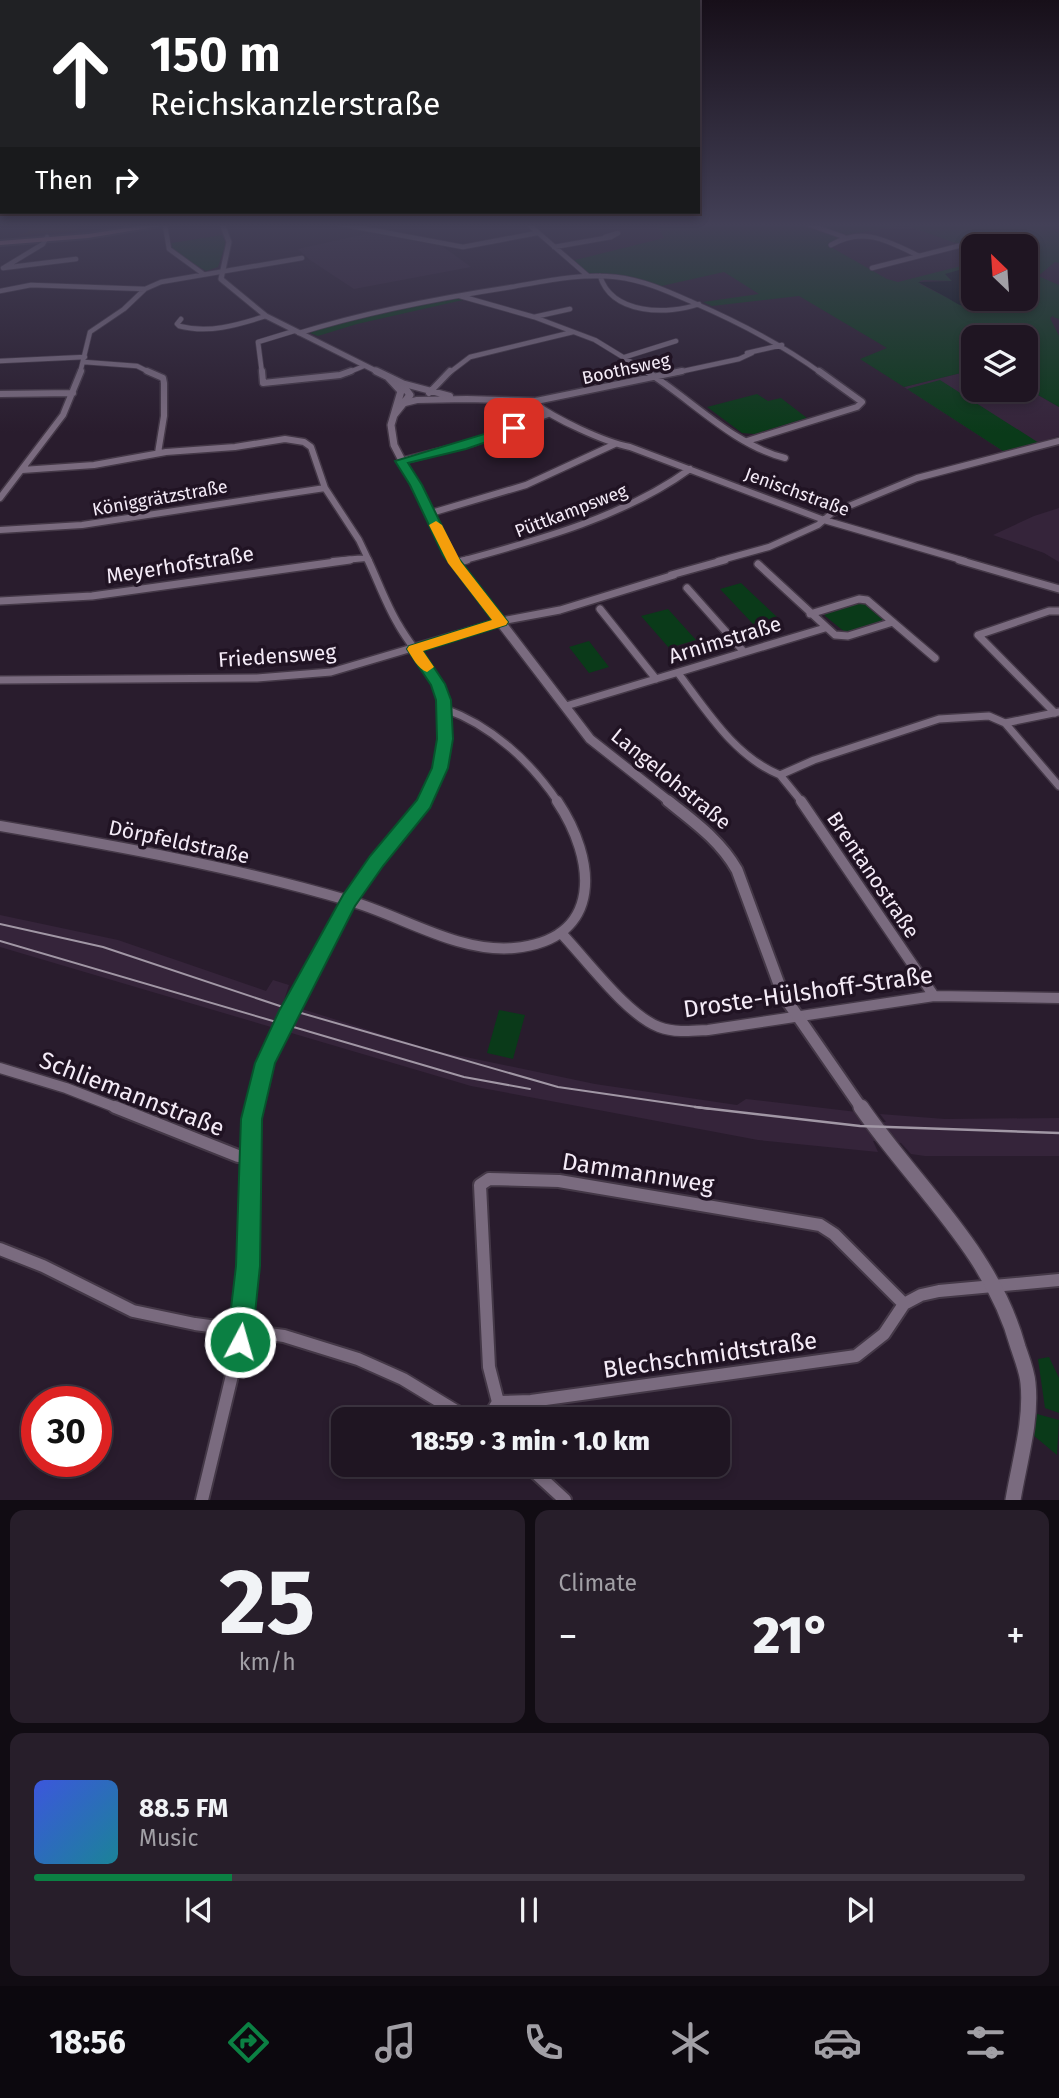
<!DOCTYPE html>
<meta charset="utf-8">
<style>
body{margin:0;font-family:"Fira Sans",sans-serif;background:#271e2a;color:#f1f3f6;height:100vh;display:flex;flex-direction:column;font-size:26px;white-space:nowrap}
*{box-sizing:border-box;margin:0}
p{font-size:23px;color:#a19fa5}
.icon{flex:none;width:38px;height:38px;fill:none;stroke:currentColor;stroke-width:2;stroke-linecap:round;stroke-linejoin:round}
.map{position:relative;height:1500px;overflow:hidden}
.side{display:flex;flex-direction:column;gap:10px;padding:10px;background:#110c13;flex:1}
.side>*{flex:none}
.hud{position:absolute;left:0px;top:0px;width:700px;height:214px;box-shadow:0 4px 10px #0003,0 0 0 2px #3c3440;background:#202124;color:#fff;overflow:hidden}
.needle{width:46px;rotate:335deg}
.buttons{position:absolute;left:961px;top:234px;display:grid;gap:14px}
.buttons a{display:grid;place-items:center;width:77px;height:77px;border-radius:14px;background:#1f1522;box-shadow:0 4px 10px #0003,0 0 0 2px #3c3440;font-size:35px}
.speed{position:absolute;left:21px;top:1386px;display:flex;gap:14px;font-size:35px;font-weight:700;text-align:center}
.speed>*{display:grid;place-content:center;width:91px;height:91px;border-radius:50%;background:#1f1522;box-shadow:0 4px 10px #0003,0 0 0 2px #3c3440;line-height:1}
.speed .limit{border:10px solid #d22;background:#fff;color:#111}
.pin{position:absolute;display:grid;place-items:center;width:60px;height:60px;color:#fff;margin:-30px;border-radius:14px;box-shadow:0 4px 10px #0006}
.me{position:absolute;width:77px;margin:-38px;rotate:6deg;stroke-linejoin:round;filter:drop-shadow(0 0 5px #0008)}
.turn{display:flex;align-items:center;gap:24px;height:147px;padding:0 35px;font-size:32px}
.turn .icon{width:91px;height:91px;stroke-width:2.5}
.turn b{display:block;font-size:49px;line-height:60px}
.then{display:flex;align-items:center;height:66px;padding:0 35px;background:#0003;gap:14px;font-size:26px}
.big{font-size:52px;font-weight:800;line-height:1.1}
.side .tile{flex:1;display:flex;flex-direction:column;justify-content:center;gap:10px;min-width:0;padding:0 24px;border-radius:14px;background:#271e2a}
.side .dial{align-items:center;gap:0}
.dial b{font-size:91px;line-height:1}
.song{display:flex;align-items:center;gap:21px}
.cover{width:84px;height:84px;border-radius:10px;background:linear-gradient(135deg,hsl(230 70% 55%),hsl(190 70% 35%))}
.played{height:7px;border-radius:4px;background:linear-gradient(90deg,#0b8043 20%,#3c3440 20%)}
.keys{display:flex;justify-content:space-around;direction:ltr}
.heat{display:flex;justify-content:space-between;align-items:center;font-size:38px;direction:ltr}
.side .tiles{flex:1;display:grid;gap:10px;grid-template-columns:1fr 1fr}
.tile:last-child{grid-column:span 2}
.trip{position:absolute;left:331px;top:1407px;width:399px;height:70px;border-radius:14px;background:#1f1522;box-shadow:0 4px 10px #0003,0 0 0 2px #3c3440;font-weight:800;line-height:70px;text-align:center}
.dock{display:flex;height:112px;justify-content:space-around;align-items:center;background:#0c080e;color:#a19fa5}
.dock .icon{width:49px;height:49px}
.dock .selected{color:#0b8043}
.dock b{font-size:32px;color:#f1f3f6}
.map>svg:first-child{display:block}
.commercial{fill:#36251c}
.built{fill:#35243a}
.green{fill:#0a3a19;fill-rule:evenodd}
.water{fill:#071416}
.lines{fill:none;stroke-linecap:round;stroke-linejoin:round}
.minor-far4-casing{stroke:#443847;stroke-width:6}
.minor-far3-casing{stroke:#443847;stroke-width:9}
.minor-far2-casing{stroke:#443847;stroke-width:10}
.minor-far1-casing{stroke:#443847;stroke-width:13}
.minor-casing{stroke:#443847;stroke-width:16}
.tertiary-far4-casing{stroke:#443847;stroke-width:7}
.tertiary-far3-casing{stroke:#443847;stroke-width:10}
.tertiary-far2-casing{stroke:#443847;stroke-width:12}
.tertiary-far1-casing{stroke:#443847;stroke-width:15}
.tertiary-casing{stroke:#443847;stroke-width:18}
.primary-casing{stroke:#443847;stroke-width:4}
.minor-far4{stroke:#7a6b7f;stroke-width:4.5}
.minor-far3{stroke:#7a6b7f;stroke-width:6}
.minor-far2{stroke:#7a6b7f;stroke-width:7}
.minor-far1{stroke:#7a6b7f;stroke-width:10}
.minor{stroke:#7a6b7f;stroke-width:12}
.tertiary-far4{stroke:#7a6b7f;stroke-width:5}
.tertiary-far3{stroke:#7a6b7f;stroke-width:7}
.tertiary-far2{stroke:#7a6b7f;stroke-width:9}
.tertiary-far1{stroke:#7a6b7f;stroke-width:11}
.tertiary{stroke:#7a6b7f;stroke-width:15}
.primary{fill:#b7778d;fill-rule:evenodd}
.tram-far1{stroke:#a197a5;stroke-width:2}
.tram{stroke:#a197a5;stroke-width:2.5}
.route{fill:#0b8043;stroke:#07532c;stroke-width:2}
.slow{fill:#f59e0b}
.labels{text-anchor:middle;stroke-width:7;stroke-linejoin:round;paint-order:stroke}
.far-street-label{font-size:18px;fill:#f4ebf7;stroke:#201323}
.street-label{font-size:21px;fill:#f4ebf7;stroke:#201323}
.near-street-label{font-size:24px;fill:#f4ebf7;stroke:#201323}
</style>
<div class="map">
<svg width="1059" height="1500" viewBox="0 0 1059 1500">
<rect width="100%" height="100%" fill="#291c2d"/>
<path class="commercial" d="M29,223H76L78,231L20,235L28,232Z"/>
<path class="built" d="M370,233L442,246L471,267L354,289L310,260L298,249Z
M973,370V390H1026V388L1059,407V436L1006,453L904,387Z
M1059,508V562L1044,553L993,535L1034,516Z
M0,915L118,940L266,991L273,980L289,985L283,1003L432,1050L595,1084L737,1105L746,1099L857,1112L862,1121L886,1122L880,1114L945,1119L1059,1118V1156H925L911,1154L901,1143L873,1141L878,1152L758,1140L471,1086L0,947Z"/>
<path class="green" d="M650,223H1059L1053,230L1059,233V263L1055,262L1038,276L1059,285V319L1053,317L1054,315L1050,318L1059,336V407L1026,388V338H973V370L904,387L860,359L887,348L799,296L712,306L703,302L759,294L724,272L657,287L639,281L588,276L571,261L664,238L658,227ZM905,225L961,245L970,243L981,247H1026V288L1032,291V305L1002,310L962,305L920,284V281L924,280L952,281L946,275L973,266V263L898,282L887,279L829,246L844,237L828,230L845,235Z
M222,235L226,243L218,267L206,271L173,251L171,243Z
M454,298L463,300L357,324L318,336L310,333L328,325L351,320L349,318Z
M940,380L1039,443L1006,453L907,389Z
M757,394L768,401L781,398L807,418L755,434L742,433L707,407Z
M741,583L777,617L753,624L720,589Z
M863,601L885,621L846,633L825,616L824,613Z
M668,609L696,640L669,648L641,616Z
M589,641L609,667L589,673L569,647Z
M499,1010L525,1015L513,1059L487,1053Z
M1049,1357L1059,1378V1413L1045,1408L1038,1359Z
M1037,1414L1059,1420L1057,1455L1033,1435Z"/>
<path class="water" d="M973,266V299H1026V288L1036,293L1038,300C1025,313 972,313 956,303C945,296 931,289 918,282L952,281L945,274Z"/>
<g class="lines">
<defs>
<path id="minor-far4" d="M335,223L463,247L537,233
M527,223L588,276
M805,223L844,237
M165,225L169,249L202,273
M831,245C863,226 888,241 919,256
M554,247L611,237L618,233L605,237
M5,267L43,244L47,237
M3,268L76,259
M872,268L970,243
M600,276C612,315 668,315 699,304
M0,291L31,285L145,289
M460,296L534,317L595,340L649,373
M534,317L570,309
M181,319L177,324L179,326C209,334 237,325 266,316
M299,333C369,311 439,298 511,287C546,281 581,273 616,277C643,280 667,291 692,302C738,322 780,343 821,373
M747,353L782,345
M625,357L676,341
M0,361L85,357
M84,362L137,366L151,373
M80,373L90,332L124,309L145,289L161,282L302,258
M262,373L258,342L294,331
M347,373L364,366
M449,373L470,357L573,332
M674,373L739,359L752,353"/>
<path id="minor-far3" d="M147,371L163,378L164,383V416L158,453
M262,371L263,383L340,375L351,371
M646,371C691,399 733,445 785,458
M401,383L450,396
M429,393L450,371
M0,394L73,393
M536,401L534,403C555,419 604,442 630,447L824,520L965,561
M405,403L417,400L467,399L536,401L682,371
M747,441L857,407L862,402L819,371
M401,461L472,443L548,414
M22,470L94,465L166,452L235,447L285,439L304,442L311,447L325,488L359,540L369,561
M0,498L63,415L81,371
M431,513L526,485L615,444
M0,530L82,525L325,488
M333,561L366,558
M461,561C538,540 624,517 690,469
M718,561L769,547L818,525L832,513L917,478L1059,441"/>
<path id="minor-far2" d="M368,560C378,581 386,604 398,624C409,644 426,662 437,683C455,717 445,772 423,802
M959,560L1059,589
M455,563L467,560
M758,564L835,635L848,636L893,622
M671,575L725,560
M687,588L744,652
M0,601L92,596L350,560
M600,609L656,679
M810,614L859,599L867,600L935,658
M678,673C707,711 734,756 780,775
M0,680L257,678L331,672L507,620L560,610L674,575
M566,706L825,628
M445,709C491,725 531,762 558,802
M1055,713L978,635L1049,611H1059
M1005,723L1059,786
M780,775L814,760L939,719L989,716L1005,723L1059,712
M780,775L802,802"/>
<path id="minor-far1" d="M801,801L934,996
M0,826C116,846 234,867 347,900C401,915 457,953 514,948C605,939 596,859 557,801
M561,933C586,959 627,1015 659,1027C675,1033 692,1031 708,1030L934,996L1059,998
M0,1068L66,1088L120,1109
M253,1109L265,1063L286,1017L349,901L424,801"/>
<path id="minor" d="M115,1107L238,1156H249
M0,1249L43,1266L133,1311L195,1324L284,1336L358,1359L403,1379L469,1419
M498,1402L531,1401L856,1356L884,1334L904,1304
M488,1419L498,1402L489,1367L480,1185L489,1179L559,1181L820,1225L834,1234L904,1304L921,1295L939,1291L1059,1280
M527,1465L565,1500
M202,1500L240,1342L248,1266L251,1119L254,1107"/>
<path id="tertiary-far4" d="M222,223L229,242L221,279L266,316L380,373"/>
<path id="tertiary-far3" d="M376,371L401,383L410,395L394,415
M388,377L401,391L391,425L394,445L454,561"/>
<path id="tertiary-far2" d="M453,560L590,739L670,802"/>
<path id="tertiary-far1" d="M668,801C694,822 720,840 737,870L783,995L862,1109"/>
<path id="tertiary" d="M861,1107C916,1187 992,1251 1018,1347C1022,1359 1027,1371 1028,1383C1032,1421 1019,1463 1013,1500"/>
<path id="primary" d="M160,223H178L88,238L0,245V241L88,234Z"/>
</defs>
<use href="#minor-far4" class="minor-far4-casing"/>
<use href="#minor-far3" class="minor-far3-casing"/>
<use href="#minor-far2" class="minor-far2-casing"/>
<use href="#minor-far1" class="minor-far1-casing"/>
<use href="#minor" class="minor-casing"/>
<use href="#tertiary-far4" class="tertiary-far4-casing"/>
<use href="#tertiary-far3" class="tertiary-far3-casing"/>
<use href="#tertiary-far2" class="tertiary-far2-casing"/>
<use href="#tertiary-far1" class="tertiary-far1-casing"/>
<use href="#tertiary" class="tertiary-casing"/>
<use href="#primary" class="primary-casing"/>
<use href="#minor-far4" class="minor-far4"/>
<use href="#minor-far3" class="minor-far3"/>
<use href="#minor-far2" class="minor-far2"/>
<use href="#minor-far1" class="minor-far1"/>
<use href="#minor" class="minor"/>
<use href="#tertiary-far4" class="tertiary-far4"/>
<use href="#tertiary-far3" class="tertiary-far3"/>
<use href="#tertiary-far2" class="tertiary-far2"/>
<use href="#tertiary-far1" class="tertiary-far1"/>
<use href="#tertiary" class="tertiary"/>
<use href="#primary" class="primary"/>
<path class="tram-far1" d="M0,924L103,947L301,1013L558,1087L710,1109
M0,941L464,1077L530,1089"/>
<path class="tram" d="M695,1107L860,1126L1059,1133"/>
</g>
<linearGradient id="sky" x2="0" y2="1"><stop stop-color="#170f19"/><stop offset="0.52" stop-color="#434057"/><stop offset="1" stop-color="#434057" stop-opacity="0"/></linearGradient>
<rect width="1059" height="433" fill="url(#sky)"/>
<path class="route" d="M514,425L520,428L518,431L466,449L408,463L422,485L456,555L508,622L506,625L423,651L445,684L451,700L453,739L448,768L430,808L383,866L355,906L275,1063L262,1119L260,1266L252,1342L249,1350L240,1354L231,1350L227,1342L236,1266L241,1119L255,1063L279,1011L343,895L370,856L417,800L432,768L437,739L436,700L431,685L407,649L409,646L492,620L443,555L410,485L395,461Z"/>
<path class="slow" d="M436,521L442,525L461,562L508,622L506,625L423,651L434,667L427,672C418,669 412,657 407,649L409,646L492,620L448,563L429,525Z"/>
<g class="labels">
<g class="far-street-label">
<text transform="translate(626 369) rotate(-12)" y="6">Boothsweg</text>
<text transform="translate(797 492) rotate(20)" y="6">Jenischstraße</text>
<text transform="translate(160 498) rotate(-10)" y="6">Königgrätzstraße</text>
<text transform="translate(571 511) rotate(-21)" y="6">Püttkampsweg</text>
</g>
<g class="street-label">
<text transform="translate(180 565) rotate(-9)" y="7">Meyerhofstraße</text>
<text transform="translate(725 640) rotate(-17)" y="7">Arnimstraße</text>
<text transform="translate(277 656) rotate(-4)" y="7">Friedensweg</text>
<text transform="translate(671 779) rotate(39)" y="7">Langelohstraße</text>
<text transform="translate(179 842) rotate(12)" y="7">Dörpfeldstraße</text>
<text transform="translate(873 875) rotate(56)" y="7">Brentanostraße</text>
</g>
<g class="near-street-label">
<text transform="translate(808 992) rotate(-8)" y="8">Droste-Hülshoff-Straße</text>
<text transform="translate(132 1094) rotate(21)" y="8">Schliemannstraße</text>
<text transform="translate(638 1173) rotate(9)" y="8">Dammannweg</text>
<text transform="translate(710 1355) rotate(-8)" y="8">Blechschmidtstraße</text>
</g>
</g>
</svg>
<div class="buttons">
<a><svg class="needle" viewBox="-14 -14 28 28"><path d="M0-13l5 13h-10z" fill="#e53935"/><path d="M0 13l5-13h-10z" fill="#a19fa5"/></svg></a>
<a><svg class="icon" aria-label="layers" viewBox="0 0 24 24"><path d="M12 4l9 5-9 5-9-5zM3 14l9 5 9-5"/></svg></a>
</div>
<div class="speed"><div class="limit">30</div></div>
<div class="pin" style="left:514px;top:428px;background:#d93025"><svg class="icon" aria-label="arrive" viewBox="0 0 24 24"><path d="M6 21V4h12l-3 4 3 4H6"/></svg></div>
<svg class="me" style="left:240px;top:1342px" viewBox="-20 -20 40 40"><circle r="17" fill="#0b8043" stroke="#fff" stroke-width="3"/><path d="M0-11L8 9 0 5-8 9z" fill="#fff"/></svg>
<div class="trip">18:59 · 3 min · 1.0 km</div>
<div class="hud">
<div class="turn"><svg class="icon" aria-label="ahead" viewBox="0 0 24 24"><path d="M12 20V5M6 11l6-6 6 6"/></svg><div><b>150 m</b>Reichskanzlerstraße</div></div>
<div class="then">Then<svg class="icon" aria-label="right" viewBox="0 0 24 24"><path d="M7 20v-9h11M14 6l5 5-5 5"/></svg></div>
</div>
</div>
<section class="side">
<div class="tiles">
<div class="tile dial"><b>25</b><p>km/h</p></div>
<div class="tile"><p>Climate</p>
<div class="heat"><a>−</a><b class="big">21°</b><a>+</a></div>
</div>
<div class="tile">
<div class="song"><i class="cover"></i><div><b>88.5 FM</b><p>Music</p></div></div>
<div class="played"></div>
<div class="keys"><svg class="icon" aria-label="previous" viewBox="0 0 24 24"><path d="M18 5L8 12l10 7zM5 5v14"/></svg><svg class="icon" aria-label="pause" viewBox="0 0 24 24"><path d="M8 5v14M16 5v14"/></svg><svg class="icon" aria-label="next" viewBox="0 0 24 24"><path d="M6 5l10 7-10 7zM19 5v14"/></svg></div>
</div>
</div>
</section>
<nav class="dock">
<b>18:56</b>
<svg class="icon selected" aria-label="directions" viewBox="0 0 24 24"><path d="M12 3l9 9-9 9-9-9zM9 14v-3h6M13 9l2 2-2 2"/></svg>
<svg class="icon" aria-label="music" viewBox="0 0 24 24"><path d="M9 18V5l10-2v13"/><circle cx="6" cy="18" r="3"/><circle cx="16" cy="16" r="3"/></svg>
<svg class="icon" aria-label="phone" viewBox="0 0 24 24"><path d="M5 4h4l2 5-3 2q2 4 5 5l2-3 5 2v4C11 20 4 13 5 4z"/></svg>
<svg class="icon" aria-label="climate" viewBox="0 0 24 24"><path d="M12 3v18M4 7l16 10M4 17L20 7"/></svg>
<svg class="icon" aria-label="car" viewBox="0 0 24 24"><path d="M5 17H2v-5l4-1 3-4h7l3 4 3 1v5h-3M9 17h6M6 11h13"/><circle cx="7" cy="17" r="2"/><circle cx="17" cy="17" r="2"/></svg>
<svg class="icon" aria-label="filters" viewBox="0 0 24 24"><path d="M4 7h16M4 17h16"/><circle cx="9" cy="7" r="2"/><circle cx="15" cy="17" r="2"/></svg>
</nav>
